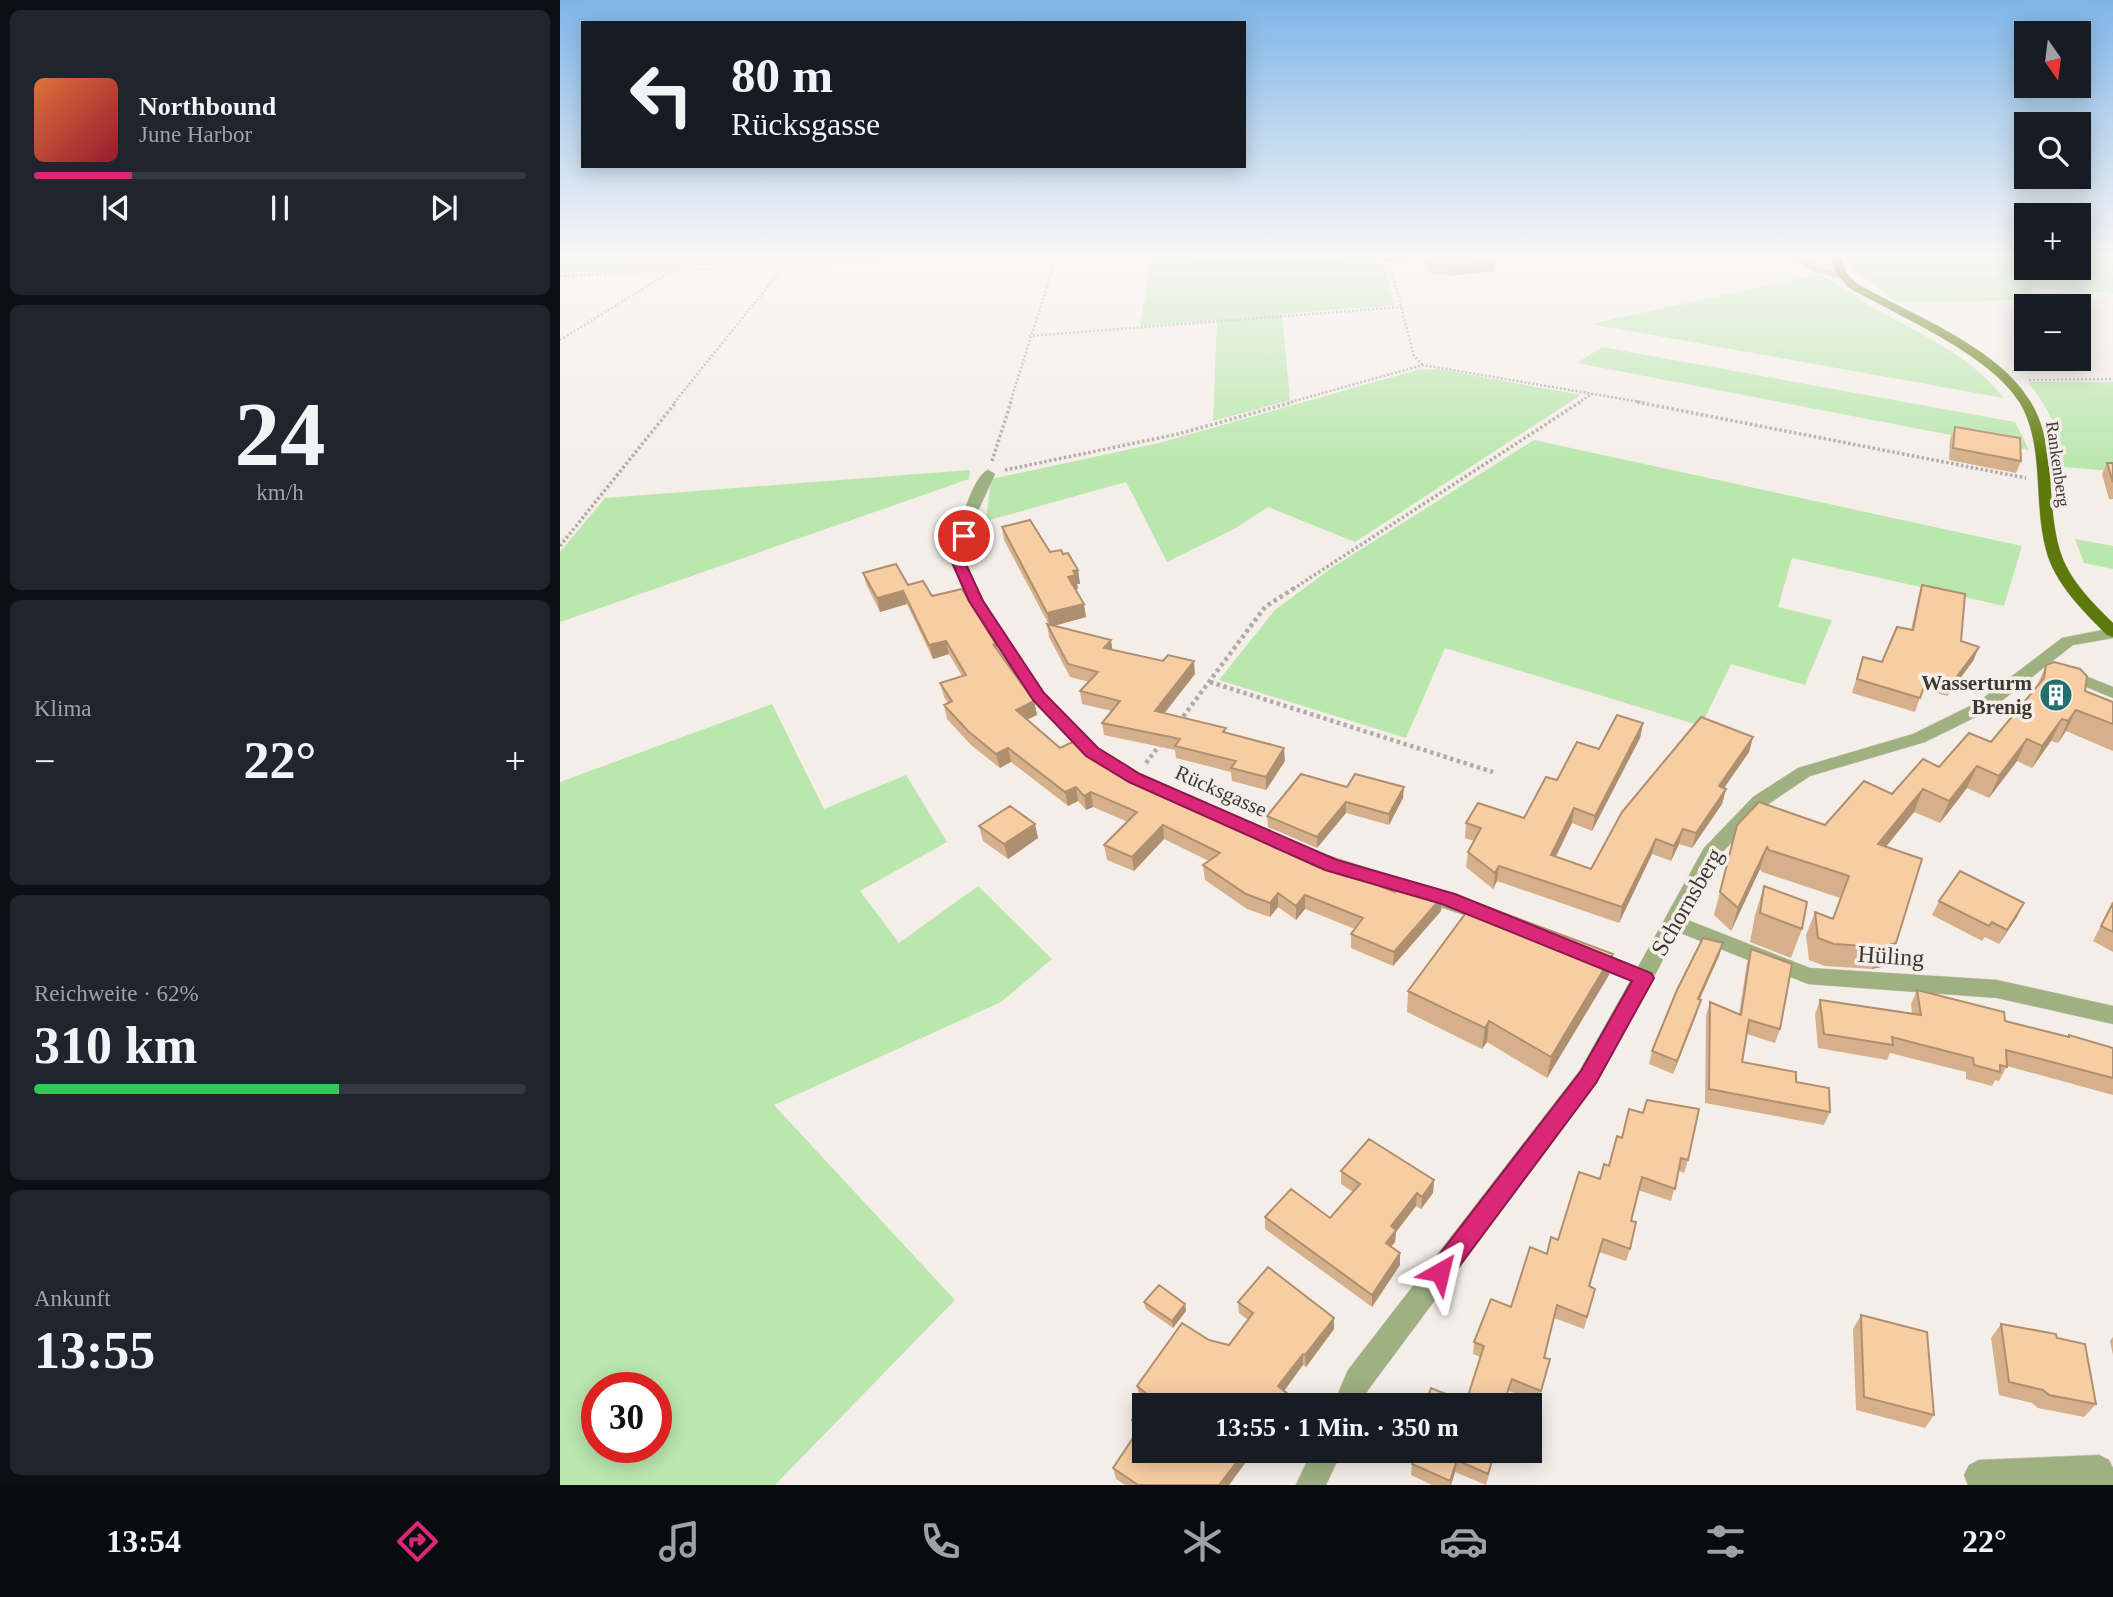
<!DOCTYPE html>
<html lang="de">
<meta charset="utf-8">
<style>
body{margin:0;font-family:"Times New Roman",serif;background:#20242c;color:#f1f3f6;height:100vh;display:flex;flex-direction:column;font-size:26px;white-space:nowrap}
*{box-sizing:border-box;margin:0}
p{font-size:23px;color:#9ea1a6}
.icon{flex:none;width:38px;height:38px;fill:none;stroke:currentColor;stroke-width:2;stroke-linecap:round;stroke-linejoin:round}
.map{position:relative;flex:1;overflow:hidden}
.panel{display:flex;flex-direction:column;gap:10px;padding:10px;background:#0d0f14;width:560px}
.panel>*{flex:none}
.guide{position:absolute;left:21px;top:21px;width:665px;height:147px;border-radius:0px;box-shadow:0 4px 18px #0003;background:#171b24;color:#f1f3f6;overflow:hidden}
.needle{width:46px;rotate:166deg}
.controls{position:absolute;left:1454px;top:21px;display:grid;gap:14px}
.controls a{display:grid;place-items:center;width:77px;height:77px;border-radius:0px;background:#171b24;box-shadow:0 4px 18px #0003;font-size:35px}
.speed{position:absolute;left:21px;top:1372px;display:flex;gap:14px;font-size:35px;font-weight:700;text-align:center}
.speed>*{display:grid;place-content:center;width:91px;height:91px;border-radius:50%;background:#171b24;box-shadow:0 4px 18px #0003;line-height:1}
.speed .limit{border:10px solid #d22;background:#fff;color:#111}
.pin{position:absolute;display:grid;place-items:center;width:60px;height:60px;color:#fff;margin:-30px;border:4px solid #fff;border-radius:50%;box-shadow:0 2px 7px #0007}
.me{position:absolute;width:77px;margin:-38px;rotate:37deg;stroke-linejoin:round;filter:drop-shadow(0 0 5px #0008)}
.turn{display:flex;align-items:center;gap:24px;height:147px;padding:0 35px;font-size:32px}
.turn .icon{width:91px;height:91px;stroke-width:2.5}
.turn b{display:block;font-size:49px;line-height:60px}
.big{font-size:52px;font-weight:700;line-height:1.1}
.panel .card{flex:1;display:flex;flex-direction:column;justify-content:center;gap:10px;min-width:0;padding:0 24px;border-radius:10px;background:#20242c}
.panel .dial{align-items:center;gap:0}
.dial b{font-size:91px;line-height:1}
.song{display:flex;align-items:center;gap:21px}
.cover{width:84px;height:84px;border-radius:10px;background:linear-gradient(135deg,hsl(20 70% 55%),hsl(350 70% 35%))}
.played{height:7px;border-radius:4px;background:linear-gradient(90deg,#db2777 20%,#363941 20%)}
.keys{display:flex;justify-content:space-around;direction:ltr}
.heat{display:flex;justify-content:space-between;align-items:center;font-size:38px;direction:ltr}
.charge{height:10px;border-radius:5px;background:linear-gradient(90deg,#34c759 62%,#363941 0)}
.trip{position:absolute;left:572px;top:1393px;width:410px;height:70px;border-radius:0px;background:#171b24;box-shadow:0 4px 18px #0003;font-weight:700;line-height:70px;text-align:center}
.tabs{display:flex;height:112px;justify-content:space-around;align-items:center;background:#090b0e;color:#9ea1a6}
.tabs .icon{width:49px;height:49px}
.tabs .on{color:#db2777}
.tabs b{font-size:32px;color:#f1f3f6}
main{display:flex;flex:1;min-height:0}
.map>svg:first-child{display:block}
.green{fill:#bae7ae;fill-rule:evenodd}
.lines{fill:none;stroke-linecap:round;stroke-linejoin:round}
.minor-casing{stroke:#d0cac5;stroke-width:1}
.major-casing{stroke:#d0cac5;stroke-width:1}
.path-far2{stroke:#b1aba7;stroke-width:2.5;stroke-dasharray:2 2;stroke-linecap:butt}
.path-far1{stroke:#b1aba7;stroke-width:3.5;stroke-dasharray:2.5 2.5;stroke-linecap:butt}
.path{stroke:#b1aba7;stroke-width:4.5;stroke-dasharray:3.5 3.5;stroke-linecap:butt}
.minor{fill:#9fb081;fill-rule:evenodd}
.major{fill:#5d790b;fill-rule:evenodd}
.wall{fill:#d5b08b}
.shaded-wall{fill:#ae9071}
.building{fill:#f8cda2;stroke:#ae9071;stroke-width:2}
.route{fill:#db2777;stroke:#8e194d;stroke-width:2}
.labels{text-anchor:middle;stroke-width:7;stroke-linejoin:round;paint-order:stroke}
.far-street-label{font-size:18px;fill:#3c3937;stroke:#f5eee8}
.poi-label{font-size:21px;font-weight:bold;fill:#3c3937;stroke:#f5eee8;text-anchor:end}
.street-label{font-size:21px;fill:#3c3937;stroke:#f5eee8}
.near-street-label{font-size:24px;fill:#3c3937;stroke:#f5eee8}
</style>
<main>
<section class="panel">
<div class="card">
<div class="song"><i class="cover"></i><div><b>Northbound</b><p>June Harbor</p></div></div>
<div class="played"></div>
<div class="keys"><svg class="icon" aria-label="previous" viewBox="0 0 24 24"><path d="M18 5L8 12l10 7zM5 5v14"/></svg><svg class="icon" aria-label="pause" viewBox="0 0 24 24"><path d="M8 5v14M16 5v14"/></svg><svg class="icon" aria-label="next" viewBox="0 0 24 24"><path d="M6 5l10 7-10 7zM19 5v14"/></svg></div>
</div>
<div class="card dial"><b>24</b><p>km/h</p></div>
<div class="card"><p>Klima</p>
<div class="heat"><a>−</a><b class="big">22°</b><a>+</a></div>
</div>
<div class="card"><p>Reichweite · 62%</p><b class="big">310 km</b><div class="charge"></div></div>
<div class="card"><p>Ankunft</p><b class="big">13:55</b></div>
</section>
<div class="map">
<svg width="1553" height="1485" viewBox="0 0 1553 1485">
<rect width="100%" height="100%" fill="#f5eee8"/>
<path class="green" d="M0,255H372L0,273Z
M1292,255H1466V268H1519V255H1553V293L1472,288L1474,300L1338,302L1294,270Z
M592,257L814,261L824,265L835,305L722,314L730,400L653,421L657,320L580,326Z
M1260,274C1282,288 1303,302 1325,314C1368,338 1414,359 1444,398L1031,324Z
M1042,347L1455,422L1469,450L1017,363Z
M878,369L1021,395L795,542L708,507L676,528L607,562L566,482L426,521L431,479L599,443L857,370Z
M1468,382H1553V471L1503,467C1499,428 1491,412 1468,382Z
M974,440L1462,546L1444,606L1232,558L1218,607L1272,620L1245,685L1171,664L1141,726L885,648L846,738L659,680L715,610L773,567Z
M410,470L409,479L0,622V552L45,498Z
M1515,539L1553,546V569L1524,563Z
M212,704L264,809L346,775L387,842L300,891L339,943L418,886L492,959L441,1002L214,1105L395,1300L215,1485H0V782ZM37,1388H96V1447H37Z"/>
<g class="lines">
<defs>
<path id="minor" d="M885,255L828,262L823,259L838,255Z
M1227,255H1238L1258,267L1288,276L1283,279L1252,271Z
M428,470L435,474L418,511L404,560L424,601L484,694L538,748L580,774L721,835L724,840L721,845H707L568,782L526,756L472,701L408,601L390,560C395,542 411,476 428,470Z
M1553,628V638L1513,645L1430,710L1365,742L1250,776L1207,805L1158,857L1125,919L1250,968L1437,980L1553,1006V1024L1437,998L1248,984L1118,932L1036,1084L808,1390L801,1405H773L788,1370L1020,1070L1070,981L1022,962L1018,956L1022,950L1029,948L1078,967L1144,848L1193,797L1238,768L1353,734L1418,702L1502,638Z
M1506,668L1553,687V698L1500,676L1498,673L1500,670Z
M752,850L916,903L938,911L941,916L938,921L931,924L745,862L742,857L745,852Z
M752,1451H782L766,1485H736Z
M1539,1455L1549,1460L1553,1468V1485H1408L1404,1475L1409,1465L1419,1460Z"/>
<path id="major" d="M1271,255H1281L1286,272L1296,283C1349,314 1437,346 1470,401C1498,446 1485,502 1500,551C1509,580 1532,602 1553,623V637L1547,635C1523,611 1495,584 1486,550C1473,502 1485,446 1460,403C1430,354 1338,316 1288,287L1276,272Z"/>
</defs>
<use href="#minor" class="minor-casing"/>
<use href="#major" class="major-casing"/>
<path class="path-far2" d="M676,255L813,258
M832,273L854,356L863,365
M0,276L433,255
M469,336L841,307
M0,340L112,271
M1469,380L1553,379
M114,403L233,255
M450,403L497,255
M727,403L863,365L1086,403
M1018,403L1032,394"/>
<path class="path-far1" d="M1077,402L1466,478
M432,461L451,402
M445,470L618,434L733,402
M0,546L116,402
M733,589L1020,402"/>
<path class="path" d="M650,682L933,772
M619,722L705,607L736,587
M586,763L602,742"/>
<use href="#minor" class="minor"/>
<use href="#major" class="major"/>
</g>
<path class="wall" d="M863,255H930L935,271L889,276L888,274L873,275L863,260Z
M1395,427L1461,461L1456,473L1389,460L1390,439Z
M1547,463H1553V499H1549L1542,474Z
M442,527L490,552L503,554L518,570L520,584H517L518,589H516L526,617L493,626L552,650L635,674L604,713L666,733L725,761L706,790L672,781L671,772L616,758L615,750L544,735L542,723L552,711L522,704L520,691L529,682L510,677L489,637L487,624L489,625L444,540Z
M303,573L348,585L372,596L437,646L438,652L474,701L477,715L467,720L500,748L691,832L773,862V868L835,892L882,897L881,911L833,966L791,948V934L795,929L745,909L736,920L718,907L710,917L687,909L645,880L643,865L649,861L604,839L574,871L547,860L544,845L568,822L533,807L526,810L518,801L508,806L451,762L440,768L411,745L387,719L384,705L388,703L384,697L380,683L402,676L389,654L373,659L347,604L320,612L307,586Z
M1362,585L1401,641L1419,647L1413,661L1387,696L1363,689L1355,712L1292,693L1303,657L1322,662L1351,630L1358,598Z
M1486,665L1525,691L1553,702V751L1506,731L1498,743L1491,741L1472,768L1457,761L1429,798L1407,788L1380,823L1354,812L1326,847V966L1312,969L1265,966L1249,960L1246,935L1255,912L1273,919L1280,898L1202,872L1200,869L1171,931L1154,915L1177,825H1265L1332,794L1379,767L1431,742L1476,688Z
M1083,723L1080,738L1032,831L1012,823L996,857L1031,869L1193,737L1189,752L1164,788L1166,789L1162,804L1132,848L1119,844L1111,861L1092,854L1059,923L937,881L933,889L906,867L908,852L914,841L905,838L906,823L964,818L997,780L1039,749Z
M787,787L843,798L829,825L786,813L757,848L708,827L707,816Z
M475,824L478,838L448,859L423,841L419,826Z
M1204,886L1242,929L1231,958L1190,942L1195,915Z
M1379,901L1457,917L1439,944L1425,937L1422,941L1372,915Z
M1553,901V952L1533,941Z
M1163,943L1159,956L1140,999L1137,1013L1113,1074L1089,1064L1092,1051Z
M1191,949L1220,1029L1215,1043L1187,1034L1182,1062L1236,1082L1270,1112L1264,1125L1145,1103L1146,1016L1150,1002L1179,1014L1187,963Z
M1049,975L987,1078L927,1042L922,1049L847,1012L848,991Z
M1357,990L1445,1021L1508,1037L1509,1035L1553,1048V1095L1447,1066L1439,1081L1435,1080L1432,1086L1406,1079V1072L1330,1053L1327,1060L1258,1048L1255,1014L1260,1000L1352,1013L1351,1004Z
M1057,1136L1128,1160L1124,1173L1119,1171L1111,1201L1078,1190L1071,1221L1070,1249L1066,1261L1039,1252L1030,1287L1035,1289L1024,1329L994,1318L985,1358L990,1359L978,1403L949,1391L944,1405H865L906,1402L920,1357L913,1354L914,1342L951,1307L987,1254L998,1240L1049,1166Z
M781,1171L874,1180L873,1193L861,1209L856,1206L836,1232L835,1242L831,1246L840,1265L812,1307L705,1229V1217L770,1218L793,1192L781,1184Z
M584,1302L625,1304L626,1311L613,1328L586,1309Z
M678,1302L774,1329L746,1367L743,1365L584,1451H694L669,1485H565L556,1479L553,1468L577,1432L575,1431L572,1420L584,1401L580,1398L577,1386L649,1340L669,1345L688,1320L679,1313Z
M1301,1315L1374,1415L1365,1428L1296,1410L1293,1329Z
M1441,1324L1497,1338L1536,1404L1524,1417L1478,1408L1472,1403L1439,1395L1431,1338Z
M1553,1337V1355L1550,1341Z
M856,1451H936L926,1485L895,1472L891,1485H872L851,1475L852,1464Z"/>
<path class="shaded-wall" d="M936,262L935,271L889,276L890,267Z
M518,570L520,584H517L518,589L510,591L508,577L513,571Z
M343,591L347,604L320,612L317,598Z
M524,604L526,617L490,627L487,613Z
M551,640L553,653L544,648Z
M386,641L389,654L373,659L369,645Z
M1419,647L1413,661L1387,696L1392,683Z
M634,661L635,674L596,724L595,711Z
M474,701L477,715L459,723L456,710Z
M1516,710L1506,731L1498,743L1508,721Z
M1502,719L1491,741L1472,768L1482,746Z
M1083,723L1080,738L1032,831L1035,816Z
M1193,737L1189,752L1155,801L1159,786Z
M1467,739L1457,761L1429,798L1439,776Z
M448,748L451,762L440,768L436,754Z
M724,748L725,761L706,790V777Z
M1417,766L1407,788L1380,823L1389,801Z
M516,787L518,801L508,806L505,792Z
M844,787L843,798L829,825V814Z
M1166,789L1162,804L1132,848L1136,833Z
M1363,789L1354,812L1310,866L1318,844Z
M531,792L533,807L526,810L524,796Z
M786,802V813L757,848V837Z
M1014,808L1012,823L989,870L991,855Z
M475,824L478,838L448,859L444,844Z
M603,825L604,839L574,871L572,857Z
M1123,829L1119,844L1111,861L1114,846Z
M1096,839L1092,854L1059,923L1062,907Z
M1207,847L1200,869L1171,931L1178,908Z
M939,866L937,881L933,889L935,873Z
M718,893V907L710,917V903Z
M745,895V909L736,920V906Z
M882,897L881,911L833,966L834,952Z
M1464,903L1457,917L1439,944L1447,930Z
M1163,943L1159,956L1134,1011L1138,999Z
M1336,943L1326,966L1312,969L1321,947Z
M1053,954L1049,975L987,1078L991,1057Z
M1141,1000L1137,1013L1113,1074L1117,1061Z
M929,1021L927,1042L922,1049L925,1028Z
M874,1180L873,1193L861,1209L862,1197Z
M857,1193L856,1206L836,1232L835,1242L825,1255L826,1243L831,1226Z
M840,1253V1265L812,1307V1295Z
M625,1304L626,1311L613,1328L612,1321Z
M774,1318V1329L746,1367L745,1355Z
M743,1354V1365L719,1398L718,1386Z
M728,1394V1405H719Z
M685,1451H694L669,1485H659Z
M897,1460L895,1472L891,1485H890Z"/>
<path class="building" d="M866,255H930L936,262L890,267L888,265L873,266Z
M1395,427L1460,438L1461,461L1393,448Z
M1547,463H1553V482Z
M470,520L490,552L501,550L503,554L508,553L518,570L513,571L516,575L508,577L524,604L487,613L442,527Z
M336,564L348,585L363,581L372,596L402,589L437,646L433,644L474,701L456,710L500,748L517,740L540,755L562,776L691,832L694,828L773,862L769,866L835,892L843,882L882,897L834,952L791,934L803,918L745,895L736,906L718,893L710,903L686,894L643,865L660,853L603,825L572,857L544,845L577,812L531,792L524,796L516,787L505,792L448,748L436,754L408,731L384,705L392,701L380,683L406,675L386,641L369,645L343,591L317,598L303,573Z
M1362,585L1405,594L1401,641L1419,647L1392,683L1368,676L1360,698L1297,679L1303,657L1322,662L1337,627L1353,630Z
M487,624L551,640L544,648L603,661L608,655L634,661L595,711L666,728L663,732L724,748L706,777L671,768L676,761L615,746L620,739L542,723L560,701L520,691L538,672L508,664Z
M1494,662L1520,669L1527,676L1525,691L1553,702V724L1516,710L1508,721L1502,719L1482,746L1467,739L1439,776L1417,766L1389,801L1363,789L1318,844L1362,859L1336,943L1321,947L1274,944L1258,938L1255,912L1273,919L1289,876L1209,850L1207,847L1178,908L1160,892L1177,825L1199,802L1265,825L1304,781L1332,794L1363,759L1379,767L1409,733L1431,742L1484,678L1486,665Z
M1057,715L1083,723L1035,816L1014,808L991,855L1031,869L1062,812L1141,717L1193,737L1159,786L1166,789L1136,833L1123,829L1114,846L1096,839L1062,907L939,866L935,873L908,852L921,828L906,823L918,803L964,818L986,777L997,780L1017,742L1039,749Z
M741,774L787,787L795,774L844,787L829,814L786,802L757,837L707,816Z
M450,806L475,824L444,844L419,826Z
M1400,871L1464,903L1447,930L1432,922L1429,926L1379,901Z
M1204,886L1247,902L1242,929L1200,913Z
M914,902L1053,954L991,1057L929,1021L925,1028L848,991Z
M1553,903V932L1541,926Z
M1143,938L1163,943L1138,999L1141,1000L1117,1061L1092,1051L1117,990Z
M1191,949L1232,964L1220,1029L1189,1020L1182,1062L1236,1072V1082L1269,1088L1270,1112L1149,1089L1150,1002L1181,1015Z
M1357,990L1444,1012L1445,1021L1509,1037V1035L1553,1048V1078L1446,1050L1447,1067L1440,1065V1072L1414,1065L1413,1058L1332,1037L1333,1045L1264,1034L1260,1000L1361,1015Z
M1087,1100L1139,1109L1128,1160L1121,1158L1115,1189L1082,1177L1071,1221L1076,1222L1070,1249L1043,1239L1029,1286L1035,1289L1027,1317L997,1305L984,1358L990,1359L981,1391L952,1379L943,1405H865L871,1388L906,1402L924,1346L914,1342L931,1299L951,1307L970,1247L987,1254L991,1237L998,1240L1019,1172L1040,1179L1044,1164L1049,1166L1057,1136L1062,1138L1069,1109L1083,1113Z
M809,1139L874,1180L862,1197L857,1193L831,1226L836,1230L826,1243L840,1253L812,1295L705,1217L731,1189L770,1218L800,1184L781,1171Z
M708,1267L774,1318L745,1355L743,1354L718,1386L728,1394L719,1405H584V1451H685L659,1485H578L553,1468L581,1426L572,1420L588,1395L577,1386L622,1323L649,1340L669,1345L693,1313L678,1302Z
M599,1285L625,1304L612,1321L584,1302Z
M1301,1315L1367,1332L1374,1415L1304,1397Z
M1441,1324L1496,1334L1497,1338L1525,1344L1536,1404L1489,1395L1483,1390L1449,1382Z
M856,1451H935L928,1474L897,1460L890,1481L852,1464Z"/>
<linearGradient id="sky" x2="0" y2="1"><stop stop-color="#7eb5e8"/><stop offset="0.55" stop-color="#faf7f5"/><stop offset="1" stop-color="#faf7f5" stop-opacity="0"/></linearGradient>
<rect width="1553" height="463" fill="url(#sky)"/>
<path class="route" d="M404,532L410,536L404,560L423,601L484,693L538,748L580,774L777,860L895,894L1091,973L1094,978L1036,1083L889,1280L880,1283L872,1280L868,1272L872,1264L1021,1071L1072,981L882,904L765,870L569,782L526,756L473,700L409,601L391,560L398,536Z"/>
<defs>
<symbol id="building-disc" viewBox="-11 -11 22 22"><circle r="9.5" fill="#25706f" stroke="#f5eee8"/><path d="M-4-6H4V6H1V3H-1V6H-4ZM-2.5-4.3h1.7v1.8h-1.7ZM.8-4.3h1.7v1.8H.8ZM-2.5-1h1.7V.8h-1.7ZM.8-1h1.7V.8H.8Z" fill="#fff"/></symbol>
</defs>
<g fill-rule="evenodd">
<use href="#building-disc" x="1477" y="676" width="38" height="38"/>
</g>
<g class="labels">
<g class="far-street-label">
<text transform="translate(1498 464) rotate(82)" y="6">Rankenberg</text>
</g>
<g class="poi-label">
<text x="1472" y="690">Wasserturm<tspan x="1472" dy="24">Brenig</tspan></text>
</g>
<g class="street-label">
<text transform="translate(661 791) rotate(24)" y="7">Rücksgasse</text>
</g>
<g class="near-street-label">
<text transform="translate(1127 902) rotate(-60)" y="8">Schornsberg</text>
<text transform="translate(1331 956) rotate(4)" y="8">Hüling</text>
</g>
</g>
</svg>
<div class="controls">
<a><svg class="needle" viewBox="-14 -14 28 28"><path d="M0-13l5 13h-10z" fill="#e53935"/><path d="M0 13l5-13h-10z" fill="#9ea1a6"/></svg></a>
<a><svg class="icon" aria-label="search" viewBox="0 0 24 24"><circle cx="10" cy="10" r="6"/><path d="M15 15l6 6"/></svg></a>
<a>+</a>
<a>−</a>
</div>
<div class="speed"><div class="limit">30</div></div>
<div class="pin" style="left:404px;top:536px;background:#d93025"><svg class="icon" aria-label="arrive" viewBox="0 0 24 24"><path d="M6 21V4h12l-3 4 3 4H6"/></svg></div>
<svg class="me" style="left:880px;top:1272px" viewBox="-20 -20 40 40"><path d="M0-17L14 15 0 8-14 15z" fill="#db2777" stroke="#fff" stroke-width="4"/></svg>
<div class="trip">13:55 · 1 Min. · 350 m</div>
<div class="guide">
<div class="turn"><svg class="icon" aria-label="left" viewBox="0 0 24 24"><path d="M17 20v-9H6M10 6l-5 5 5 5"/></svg><div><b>80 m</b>Rücksgasse</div></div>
</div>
</div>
</main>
<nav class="tabs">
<b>13:54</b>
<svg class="icon on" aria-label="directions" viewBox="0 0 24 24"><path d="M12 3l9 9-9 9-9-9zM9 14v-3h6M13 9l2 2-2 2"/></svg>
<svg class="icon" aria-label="music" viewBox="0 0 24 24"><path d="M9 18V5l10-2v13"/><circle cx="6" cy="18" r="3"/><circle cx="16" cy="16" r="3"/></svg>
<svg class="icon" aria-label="phone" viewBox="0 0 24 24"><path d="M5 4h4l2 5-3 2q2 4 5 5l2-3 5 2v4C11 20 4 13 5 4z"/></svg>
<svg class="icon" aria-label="climate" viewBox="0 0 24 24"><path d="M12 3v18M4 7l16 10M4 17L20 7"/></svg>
<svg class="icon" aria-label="car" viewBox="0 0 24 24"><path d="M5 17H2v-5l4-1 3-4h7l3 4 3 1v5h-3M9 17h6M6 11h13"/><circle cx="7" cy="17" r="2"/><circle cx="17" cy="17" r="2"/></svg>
<svg class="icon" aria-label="filters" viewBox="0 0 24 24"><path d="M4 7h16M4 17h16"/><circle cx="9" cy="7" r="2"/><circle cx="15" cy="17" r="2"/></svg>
<b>22°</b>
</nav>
